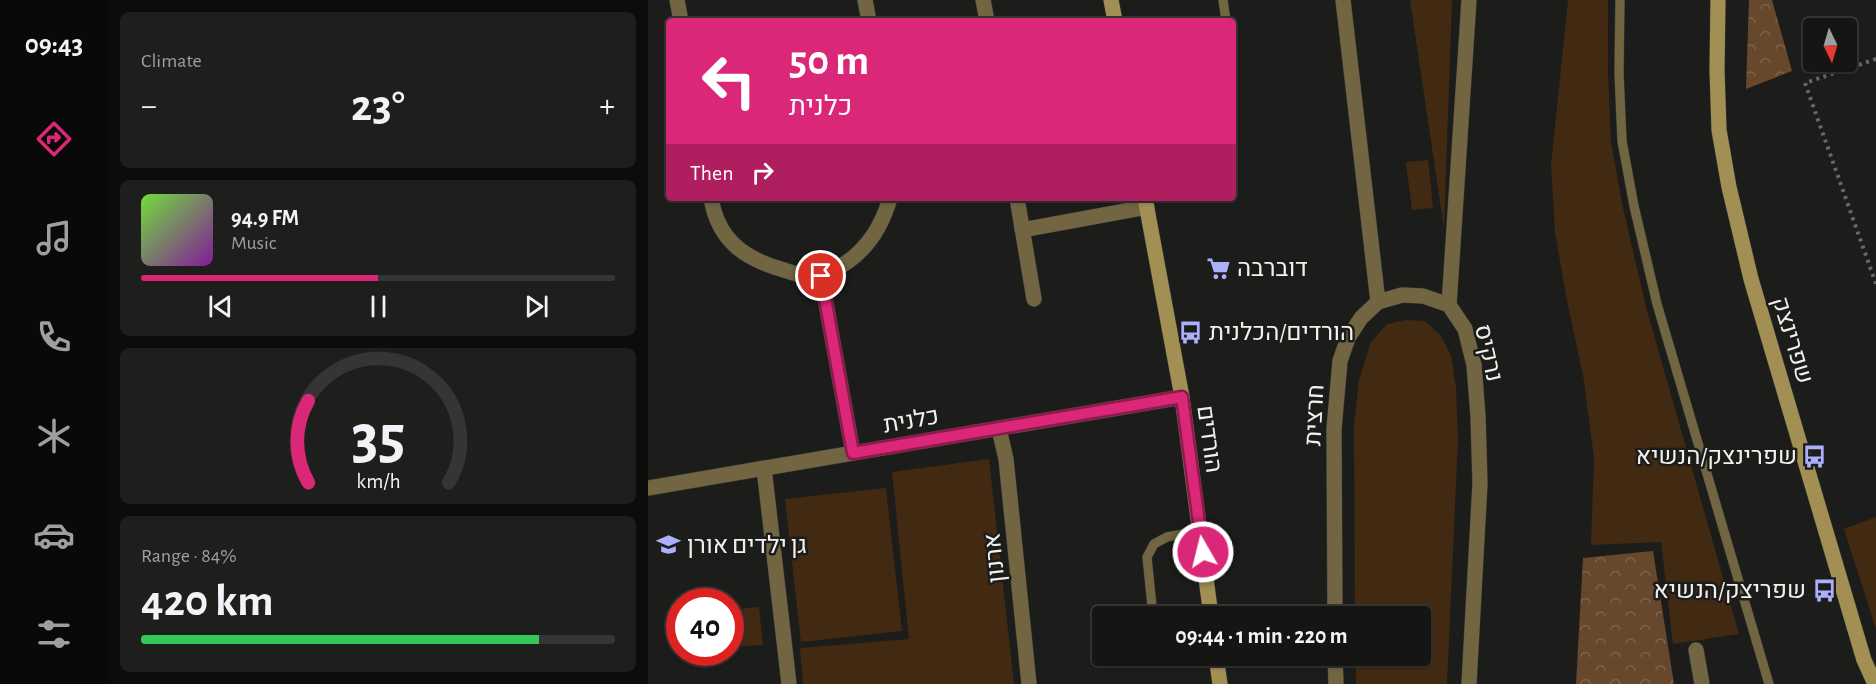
<!DOCTYPE html>
<meta charset="utf-8">
<style>
body{margin:0;font-family:"Alegreya Sans",Heebo,sans-serif;background:#1e1f1d;color:#f1f3f6;height:100vh;display:flex;flex-direction:column;font-size:22px;white-space:nowrap}
*{box-sizing:border-box;margin:0}
p{font-size:20px;color:#9d9fa0}
.icon{flex:none;width:33px;height:33px;fill:none;stroke:currentColor;stroke-width:2;stroke-linecap:round;stroke-linejoin:round}
.map{position:relative;flex:1;overflow:hidden}
.sheet{display:flex;flex-direction:column;gap:12px;padding:12px;background:#0c0c0b;width:540px}
.sheet>*{flex:none}
.top-card{position:absolute;left:18px;top:18px;width:570px;height:183px;border-radius:6px;box-shadow:0 2px 4px #0004,0 0 0 2px #343534;background:#db2777;color:#fff;overflow:hidden}
.needle{width:39px;rotate:175deg}
.buttons{position:absolute;left:1155px;top:18px;display:grid;gap:12px}
.buttons a{display:grid;place-items:center;width:54px;height:54px;border-radius:6px;background:#151614;box-shadow:0 2px 4px #0004,0 0 0 2px #343534;font-size:30px}
.speed{position:absolute;left:18px;top:588px;display:flex;gap:12px;font-size:30px;font-weight:700;text-align:center}
.speed>*{display:grid;place-content:center;width:78px;height:78px;border-radius:50%;background:#151614;box-shadow:0 2px 4px #0004,0 0 0 2px #343534;line-height:1}
.speed .limit{border:9px solid #d22;background:#fff;color:#111}
.pin{position:absolute;display:grid;place-items:center;width:51px;height:51px;color:#fff;margin:-26px;border:3px solid #fff;border-radius:50%;box-shadow:0 2px 6px #0007}
.me{position:absolute;width:66px;margin:-33px;rotate:352deg;stroke-linejoin:round;filter:drop-shadow(0 0 4px #0008)}
.turn{display:flex;align-items:center;gap:21px;height:126px;padding:0 24px;font-size:27px}
.turn .icon{width:78px;height:78px;stroke-width:2.5}
.turn b{display:block;font-size:42px;line-height:51px}
.then{display:flex;align-items:center;height:57px;padding:0 24px;background:#0003;gap:12px;font-size:22px}
.big{font-size:45px;font-weight:600;line-height:1.1}
.sheet .widget{flex:1;display:flex;flex-direction:column;justify-content:center;gap:9px;min-width:0;padding:0 21px;border-radius:9px;background:#1e1f1d}
.sheet .dial{align-items:center;gap:0}
.dial svg{height:156px;overflow:visible;fill:none;stroke:#343534;stroke-width:7;stroke-linecap:round;text-anchor:middle}
.dial text{fill:#f1f3f6;stroke:none}
.song{display:flex;align-items:center;gap:18px}
.cover{width:72px;height:72px;border-radius:9px;background:linear-gradient(135deg,hsl(100 70% 55%),hsl(290 70% 35%))}
.played{height:6px;border-radius:3px;background:linear-gradient(90deg,#db2777 50%,#343534 50%)}
.keys{display:flex;justify-content:space-around;direction:ltr}
.heat{display:flex;justify-content:space-between;align-items:center;font-size:33px;direction:ltr}
.charge{height:9px;border-radius:4px;background:linear-gradient(90deg,#34c759 84%,#343534 0)}
.trip{position:absolute;left:444px;top:606px;width:339px;height:60px;border-radius:6px;background:#151614;box-shadow:0 2px 4px #0004,0 0 0 2px #343534;font-weight:600;line-height:60px;text-align:center}
main{display:flex;flex:1;min-height:0}
.dock{display:flex;flex-direction:column;width:108px;justify-content:space-around;align-items:center;background:#080908;color:#9d9fa0}
.dock .icon{width:42px;height:42px}
.dock .current{color:#db2777}
.dock b{font-size:27px;color:#f1f3f6}
.map>svg:first-child{display:block}
.green{fill:#422912}
.forest{fill:url(#forest-crowns)}
.lines{fill:none;stroke-linecap:round;stroke-linejoin:round}
.lane-casing{stroke:#3a3b38;stroke-width:10}
.street-casing{stroke:#3a3b38;stroke-width:16}
.secondary-casing{stroke:#3a3b38;stroke-width:16}
.path{stroke:#686966;stroke-width:4;stroke-dasharray:3 4.5;stroke-linecap:butt}
.lane{stroke:#716542;stroke-width:9}
.street{stroke:#716542;stroke-width:15}
.secondary{stroke:#a18f54;stroke-width:15}
.route-casing{stroke:#8e194d;stroke-width:15}
.route{stroke:#db2777;stroke-width:10}
.labels{text-anchor:middle;stroke-width:5;stroke-linejoin:round;paint-order:stroke}
.poi-label{font-size:24px;fill:#f0f1ee;stroke:#1c1d1a;text-anchor:start}
.street-label{font-size:24px;fill:#f0f1ee;stroke:#1c1d1a}
</style>
<main>
<nav class="dock">
<b>09:43</b>
<svg class="icon current" aria-label="directions" viewBox="0 0 24 24"><path d="M12 3l9 9-9 9-9-9zM9 14v-3h6M13 9l2 2-2 2"/></svg>
<svg class="icon" aria-label="music" viewBox="0 0 24 24"><path d="M9 18V5l10-2v13"/><circle cx="6" cy="18" r="3"/><circle cx="16" cy="16" r="3"/></svg>
<svg class="icon" aria-label="phone" viewBox="0 0 24 24"><path d="M5 4h4l2 5-3 2q2 4 5 5l2-3 5 2v4C11 20 4 13 5 4z"/></svg>
<svg class="icon" aria-label="climate" viewBox="0 0 24 24"><path d="M12 3v18M4 7l16 10M4 17L20 7"/></svg>
<svg class="icon" aria-label="car" viewBox="0 0 24 24"><path d="M5 17H2v-5l4-1 3-4h7l3 4 3 1v5h-3M9 17h6M6 11h13"/><circle cx="7" cy="17" r="2"/><circle cx="17" cy="17" r="2"/></svg>
<svg class="icon" aria-label="filters" viewBox="0 0 24 24"><path d="M4 7h16M4 17h16"/><circle cx="9" cy="7" r="2"/><circle cx="15" cy="17" r="2"/></svg>
</nav>
<section class="sheet">
<div class="widget"><p>Climate</p>
<div class="heat"><a>−</a><b class="big">23°</b><a>+</a></div>
</div>
<div class="widget">
<div class="song"><i class="cover"></i><div><b>94.9 FM</b><p>Music</p></div></div>
<div class="played"></div>
<div class="keys"><svg class="icon" aria-label="previous" viewBox="0 0 24 24"><path d="M18 5L8 12l10 7zM5 5v14"/></svg><svg class="icon" aria-label="pause" viewBox="0 0 24 24"><path d="M8 5v14M16 5v14"/></svg><svg class="icon" aria-label="next" viewBox="0 0 24 24"><path d="M6 5l10 7-10 7zM19 5v14"/></svg></div>
</div>
<div class="widget dial"><svg viewBox="0 0 100 80">
<path d="M14 69A42 42 0 1 1 86 69"/>
<path d="M14 69A42 42 0 0 1 14 27" stroke="#db2777"/>
<text x="50" y="56" font-size="32" font-weight="700">35</text>
<text x="50" y="72" font-size="11">km/h</text>
</svg></div>
<div class="widget"><p>Range · 84%</p><b class="big">420 km</b><div class="charge"></div></div>
</section>
<div class="map">
<svg width="1228" height="684" viewBox="0 0 1228 684">
<defs>
<pattern id="forest-crowns" width="20" height="18" patternUnits="userSpaceOnUse" patternTransform="scale(1.5)"><rect width="20" height="18" fill="#67482c"/><path d="M2 6a3 3 0 1 1 6 0M12 15a3 3 0 1 1 6 0" fill="none" stroke="#7d634b"/></pattern>
</defs>
<rect width="100%" height="100%" fill="#1c1d1a"/>
<path class="green" d="M762,0H804L796,228Z
M920,0H960V73L963,142L975,208L998,307L1091,634L1025,644L1013,542L943,545L946,458L935,375L919,301L907,232L903,165Z
M780,160L785,208L764,210L758,162Z
M758,320L777,321L793,336L803,355L808,388L810,439L799,684H708V656H772V616H707L706,424L711,380L723,342L739,324Z
M341,459L366,684H155L152,648L261,639L244,472Z
M238,488L254,631L153,642L137,499Z
M1228,517V629L1196,529Z
M111,607L115,645L83,647V610Z"/>
<path class="forest" d="M1101,0H1124L1144,71L1098,89Z
M1005,551L1026,684H928L935,558Z"/>
<g class="lines">
<defs>
<path id="lane" d="M575,0L578,21
M972,0L971,73L974,141L986,206L1009,304L1121,684
M505,616L499,557L506,544L519,537L552,531"/>
<path id="street" d="M29,0L33,21
M217,0L221,21
M335,0L339,21
M695,0L730,302
M821,0L801,305L817,329L826,365L830,416L832,483L821,684
M63,198C70,240 96,259 136,270C147,274 160,278 172,276C176,276 181,273 184,271C215,256 233,230 242,198
M369,198L386,299
M374,230L499,207
M173,276L205,453
M351,429L358,459L381,684
M116,468L141,684
M0,488L534,397
M687,616L686,429L692,361L700,338L713,318L730,302L754,295L775,296L801,305
M1048,650L1054,684
M687,656L688,684"/>
<path id="secondary" d="M463,0L467,21
M1070,0L1069,70L1071,130L1081,187L1103,279L1216,660L1227,684
M497,198L534,397L563,616
M568,656L572,684"/>
</defs>
<use href="#lane" class="lane-casing"/>
<use href="#street" class="street-casing"/>
<use href="#secondary" class="secondary-casing"/>
<path class="path" d="M1228,59L1157,83L1228,284"/>
<use href="#lane" class="lane"/>
<use href="#street" class="street"/>
<use href="#secondary" class="secondary"/>
</g>
<g class="lines">
<defs>
<path id="route" d="M173,276L205,453L534,397L555,552"/>
</defs>
<use href="#route" class="route-casing"/>
<use href="#route" class="route"/>
</g>
<defs>
<symbol id="supermarket-bare" viewBox="-9 -9 18 18"><path d="M-6-5.5h2.5l.6 2H6L4.5 2H-2.5L-4.4-4H-6ZM-1.5 3.2a1.3 1.3 0 1 0 .1 0ZM3 3.2a1.3 1.3 0 1 0 .1 0Z" fill="#acaffb" stroke="#1c1d1a" stroke-width="2.5" paint-order="stroke"/></symbol>
<symbol id="bus-bare" viewBox="-9 -9 18 18"><path d="M-5-6H5V4H4V6H2V4H-2V6H-4V4H-5ZM-3.5-4V0h7V-4ZM-3.5 1.2v1.5H-2V1.2ZM2 1.2v1.5H3.5V1.2Z" fill="#acaffb" stroke="#1c1d1a" stroke-width="2.5" paint-order="stroke"/></symbol>
<symbol id="school-bare" viewBox="-9 -9 18 18"><path d="M0-5L7-2L0 1L-7-2ZM-4 1L0 2.5L4 1V4Q0 6-4 4Z" fill="#acaffb" stroke="#1c1d1a" stroke-width="2.5" paint-order="stroke"/></symbol>
</defs>
<g fill-rule="evenodd">
<use href="#supermarket-bare" x="554" y="252" width="33" height="33"/>
<use href="#bus-bare" x="526" y="316" width="33" height="33"/>
<use href="#bus-bare" x="1150" y="440" width="33" height="33"/>
<use href="#school-bare" x="4" y="528" width="33" height="33"/>
<use href="#bus-bare" x="1160" y="574" width="33" height="33"/>
</g>
<g class="labels">
<g class="poi-label">
<text x="589" y="276">דוברבה</text>
<text x="561" y="340">הורדים/הכלנית</text>
<text x="1149" y="464" text-anchor="end">שפרינצק/הנשיא</text>
<text x="39" y="553">גן ילדים אורן</text>
<text x="1158" y="598" text-anchor="end">שפריצק/הנשיא</text>
</g>
<g class="street-label">
<text transform="translate(1145 340) rotate(73)" y="8">שפרינצק</text>
<text transform="translate(841 353) rotate(77)" y="8">נרקיס</text>
<text transform="translate(666 415) rotate(-87)" y="8">חרצית</text>
<text transform="translate(263 420) rotate(-10)" y="8">כלנית</text>
<text transform="translate(562 439) rotate(82)" y="8">הורדים</text>
<text transform="translate(346 558) rotate(-96)" y="8">ארנון</text>
</g>
</g>
</svg>
<div class="buttons">
<a><svg class="needle" viewBox="-14 -14 28 28"><path d="M0-13l5 13h-10z" fill="#e53935"/><path d="M0 13l5-13h-10z" fill="#9d9fa0"/></svg></a>
</div>
<div class="speed"><div class="limit">40</div></div>
<div class="pin" style="left:173px;top:276px;background:#d93025"><svg class="icon" aria-label="arrive" viewBox="0 0 24 24"><path d="M6 21V4h12l-3 4 3 4H6"/></svg></div>
<svg class="me" style="left:555px;top:552px" viewBox="-20 -20 40 40"><circle r="17" fill="#db2777" stroke="#fff" stroke-width="3"/><path d="M0-11L8 9 0 5-8 9z" fill="#fff"/></svg>
<div class="trip">09:44 · 1 min · 220 m</div>
<div class="top-card">
<div class="turn"><svg class="icon" aria-label="left" viewBox="0 0 24 24"><path d="M17 20v-9H6M10 6l-5 5 5 5"/></svg><div><b>50 m</b>כלנית</div></div>
<div class="then">Then<svg class="icon" aria-label="right" viewBox="0 0 24 24"><path d="M7 20v-9h11M14 6l5 5-5 5"/></svg></div>
</div>
</div>
</main>
